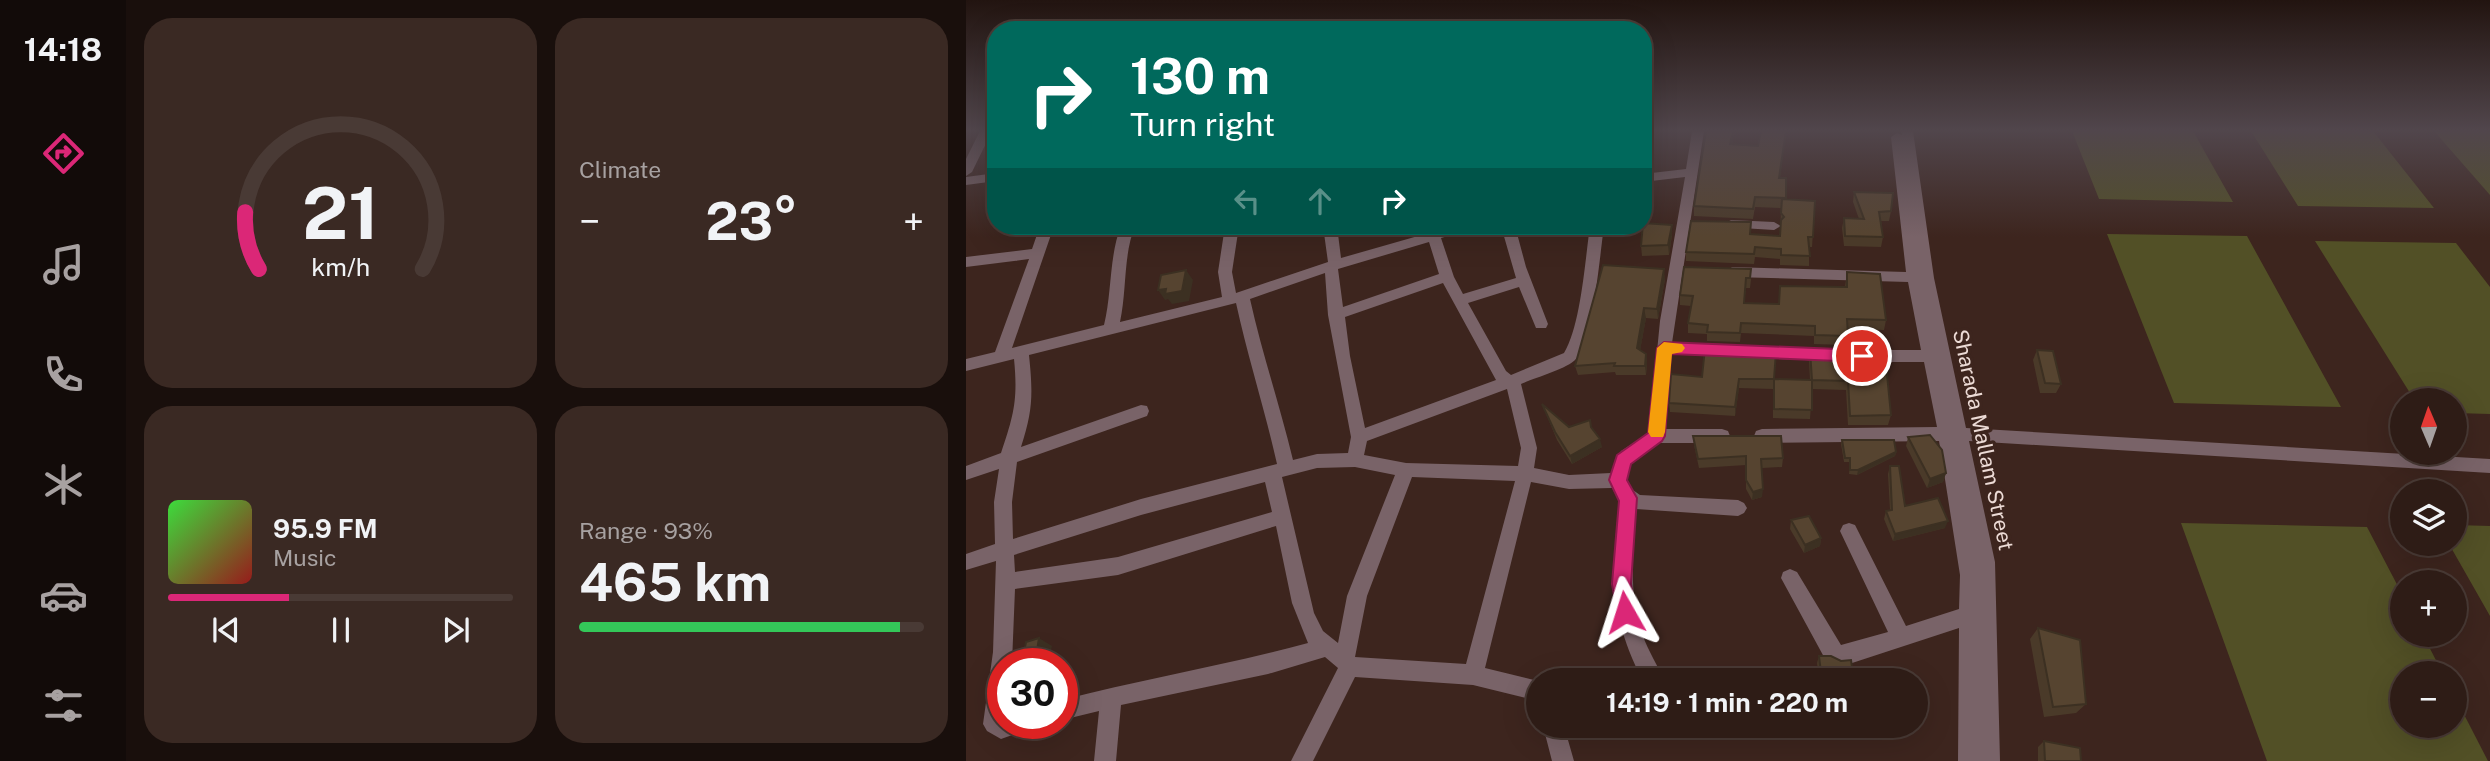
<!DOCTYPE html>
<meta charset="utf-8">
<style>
body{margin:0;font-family:"Public Sans",sans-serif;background:#3a2923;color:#f1f3f6;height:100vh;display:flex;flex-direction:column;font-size:26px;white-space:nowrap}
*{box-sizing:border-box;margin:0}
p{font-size:23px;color:#a7a1a1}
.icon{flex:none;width:38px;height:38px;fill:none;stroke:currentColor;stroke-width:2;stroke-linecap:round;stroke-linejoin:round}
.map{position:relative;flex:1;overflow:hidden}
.panel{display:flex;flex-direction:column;gap:18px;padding:18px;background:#190f0c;width:840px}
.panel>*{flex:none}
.guide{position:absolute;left:21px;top:21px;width:665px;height:214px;border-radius:28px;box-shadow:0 7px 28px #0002,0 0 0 2px #493a35;background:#00695c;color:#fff;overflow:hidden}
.needle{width:46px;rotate:358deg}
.fabs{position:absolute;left:1424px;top:388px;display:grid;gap:14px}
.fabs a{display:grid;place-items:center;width:77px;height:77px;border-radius:50%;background:#2e1c16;box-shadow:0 7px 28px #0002,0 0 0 2px #493a35;font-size:35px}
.speed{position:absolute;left:21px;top:648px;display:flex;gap:14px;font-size:35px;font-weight:700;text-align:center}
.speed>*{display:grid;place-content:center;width:91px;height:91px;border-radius:50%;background:#2e1c16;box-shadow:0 7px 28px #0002,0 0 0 2px #493a35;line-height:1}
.speed .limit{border:10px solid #d22;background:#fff;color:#111}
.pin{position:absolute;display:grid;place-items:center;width:60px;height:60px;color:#fff;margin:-30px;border:4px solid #fff;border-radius:50%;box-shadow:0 2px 7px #0007}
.me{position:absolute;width:77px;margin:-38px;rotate:354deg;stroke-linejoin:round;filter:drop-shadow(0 0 5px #0008)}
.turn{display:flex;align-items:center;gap:24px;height:147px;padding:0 28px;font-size:32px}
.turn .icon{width:91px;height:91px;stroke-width:2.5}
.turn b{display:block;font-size:49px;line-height:60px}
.lanes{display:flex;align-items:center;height:66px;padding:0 28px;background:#0003;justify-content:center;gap:35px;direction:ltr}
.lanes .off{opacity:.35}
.big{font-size:52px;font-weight:700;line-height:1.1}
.panel .tile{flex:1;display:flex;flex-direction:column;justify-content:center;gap:10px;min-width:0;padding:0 24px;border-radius:28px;background:#3a2923}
.panel .dial{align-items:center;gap:0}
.dial svg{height:182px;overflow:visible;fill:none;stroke:#493a35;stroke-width:7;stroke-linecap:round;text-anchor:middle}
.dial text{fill:#f1f3f6;stroke:none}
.song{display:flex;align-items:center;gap:21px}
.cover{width:84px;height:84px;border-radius:10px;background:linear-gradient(135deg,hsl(120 70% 55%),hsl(0 70% 35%))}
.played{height:7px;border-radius:4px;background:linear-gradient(90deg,#db2777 35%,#493a35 35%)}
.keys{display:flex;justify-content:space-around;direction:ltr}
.heat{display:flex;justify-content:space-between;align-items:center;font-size:38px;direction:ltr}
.charge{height:10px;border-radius:5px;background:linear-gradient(90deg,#34c759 93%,#493a35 0)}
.panel .tiles{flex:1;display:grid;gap:18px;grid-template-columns:repeat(2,1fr)}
.trip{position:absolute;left:560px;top:668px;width:402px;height:70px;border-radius:35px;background:#2e1c16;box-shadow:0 7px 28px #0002,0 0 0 2px #493a35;font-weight:700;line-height:70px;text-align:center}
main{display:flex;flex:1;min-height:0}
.menu{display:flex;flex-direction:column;width:126px;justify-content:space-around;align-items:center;background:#120b09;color:#a7a1a1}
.menu .icon{width:49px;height:49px}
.menu .selected{color:#db2777}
.menu b{font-size:32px;color:#f1f3f6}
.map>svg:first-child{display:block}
.green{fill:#525026}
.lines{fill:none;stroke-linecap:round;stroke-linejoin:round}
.minor{fill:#796368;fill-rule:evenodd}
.wall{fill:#4a3a29}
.shaded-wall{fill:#3c3022}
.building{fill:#564430;stroke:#3c3022;stroke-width:2}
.route{fill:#db2777;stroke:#8e194d;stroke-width:2}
.slow{fill:#f59e0b}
.labels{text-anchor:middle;stroke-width:7;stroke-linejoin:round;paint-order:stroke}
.street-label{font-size:21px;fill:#ecdbd6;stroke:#3d251e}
</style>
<main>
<nav class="menu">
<b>14:18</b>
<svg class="icon selected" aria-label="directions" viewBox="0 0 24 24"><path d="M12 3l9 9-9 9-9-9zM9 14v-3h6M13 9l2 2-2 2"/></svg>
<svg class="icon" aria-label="music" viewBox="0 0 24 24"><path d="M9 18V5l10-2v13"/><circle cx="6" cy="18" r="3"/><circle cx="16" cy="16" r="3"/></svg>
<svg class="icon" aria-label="phone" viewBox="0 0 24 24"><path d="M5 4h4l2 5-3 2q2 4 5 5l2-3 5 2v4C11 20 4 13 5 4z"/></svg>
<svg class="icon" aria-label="climate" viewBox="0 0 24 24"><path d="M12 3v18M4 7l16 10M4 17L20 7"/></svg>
<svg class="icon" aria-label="car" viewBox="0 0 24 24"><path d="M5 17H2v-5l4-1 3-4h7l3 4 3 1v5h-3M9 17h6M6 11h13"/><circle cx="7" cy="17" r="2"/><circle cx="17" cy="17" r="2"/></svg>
<svg class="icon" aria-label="filters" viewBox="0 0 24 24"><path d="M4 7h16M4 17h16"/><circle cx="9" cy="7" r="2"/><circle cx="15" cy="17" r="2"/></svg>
</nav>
<section class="panel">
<div class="tiles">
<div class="tile dial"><svg viewBox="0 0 100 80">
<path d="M14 69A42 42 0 1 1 86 69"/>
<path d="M14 69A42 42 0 0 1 8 44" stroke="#db2777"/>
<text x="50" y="56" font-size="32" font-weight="700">21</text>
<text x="50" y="72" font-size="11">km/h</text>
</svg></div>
<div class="tile"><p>Climate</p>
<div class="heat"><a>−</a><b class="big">23°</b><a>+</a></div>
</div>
<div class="tile">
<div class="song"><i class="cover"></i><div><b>95.9 FM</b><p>Music</p></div></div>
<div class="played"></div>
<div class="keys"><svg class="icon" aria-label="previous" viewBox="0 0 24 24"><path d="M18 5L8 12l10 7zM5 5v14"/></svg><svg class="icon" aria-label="pause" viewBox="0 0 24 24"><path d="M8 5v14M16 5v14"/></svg><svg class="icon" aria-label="next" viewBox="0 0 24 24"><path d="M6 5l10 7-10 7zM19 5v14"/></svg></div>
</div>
<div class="tile"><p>Range · 93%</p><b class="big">465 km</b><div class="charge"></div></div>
</div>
</section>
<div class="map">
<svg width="1524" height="761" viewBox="0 0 1524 761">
<rect width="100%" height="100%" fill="#3d251e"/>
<path class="green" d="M1106,131H1227L1267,202L1133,199Z
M1285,131H1407L1468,208L1332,206Z
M1468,131H1524V195Z
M1141,234L1281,236L1375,407L1208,403Z
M1349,241L1490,243L1524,287V414L1489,413V401H1449Z
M1215,523L1401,527L1437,596V635H1457L1477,674H1437V726H1489V697L1522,761H1301Z
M1489,525L1524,526V616L1483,544H1489Z"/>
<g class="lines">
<path class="minor" d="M14,131H26L6,172L0,176V159Z
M726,131H738L706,343L759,344L767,350L759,356L705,354L700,429H756L762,431L764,436L762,441L756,443H694L667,461L663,467L661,480L664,488L674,495L772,500L778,503L781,508L778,513L772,516L670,509C667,551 662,595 677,636C682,651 692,665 698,681H677C642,614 646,572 653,500L646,488L603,489L565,482L519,668L572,681V701L507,685L389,677L347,761H325L372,668L359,657L302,674L155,705L150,761H128L133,711L96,720V700C178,679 261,665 342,643L326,603L310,526L152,575L49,589L46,663H37V723H64L60,730L35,739L21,731L17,724L27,652L30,561L0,570V554L29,544L28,502L33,469L0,480V466L35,453C48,415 52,399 48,359L0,371V359L29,352L63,259L0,267V257L66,249L74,226H88L46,348L138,325C146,293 143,256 155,226H169C157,256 161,290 154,322L256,297L252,272L259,226H273L266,272L270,293L362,262L357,226H371L375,258L487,226H509L507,229L475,238L488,277L497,294L550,278L535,226H549L560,267L582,324L580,328H570L553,287L502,303L540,371L545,375L598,353C615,325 619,260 624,226H638C634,254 627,340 610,359C601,369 568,378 555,384L571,448L568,468L603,475L645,473L655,451L683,433L694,321L719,177L677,182V174L720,169ZM463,242L473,274L377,307L372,269ZM359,273L362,315L385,437L382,453L351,454L327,460C314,406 296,353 284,299ZM477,283L530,380L399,428L384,356L379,317ZM270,303C282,358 299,410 311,464L175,499L47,539L46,502L51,462L181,416L183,411L181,406L175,405L55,447C67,410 67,394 63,355ZM541,389L555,448L552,466L440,463L398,455L401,441ZM389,467L429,475L381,596L372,643L357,631L348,613L316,477L351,468ZM446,477L549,481L500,664L389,657L401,596ZM299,482L306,512L152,557L49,572L48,555L175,515Z
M935,131H947L968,278L1000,428L1524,459V473L1003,441L1029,562L1034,761H992L993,628L880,665H873L858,657L815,578L817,572L824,569L831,572L875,645L922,632L874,531L877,525L883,523L889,525L940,626L993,609L994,575L973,441L796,443L790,441L788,436L790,431L796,429L971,427L958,362H900L892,356L900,350H955L942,282L766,277L759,272L766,267L940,272L925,137L931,133L936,135Z
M30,173V181L0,185V177Z
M765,220L808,222L815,226L808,230L760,227L758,224Z
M788,346L864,349L872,355L864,361L788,358L780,352Z
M577,726H598L608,761H586Z"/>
</g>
<path class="wall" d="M740,131H769L766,144L792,146L820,131L814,178H820V200L849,201L846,247H843V266L814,265V259L789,257L788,264L720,261V252L785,234L814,236L815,208L789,207L787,219L728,216V206Z
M888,192L925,211L923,221H915L917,237L915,247L878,246L876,228L878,218L893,219L887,202Z
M706,235L703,255L676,256L675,246Z
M718,267L785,279L784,288H780L778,303L813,304L879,287L881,272L920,320L918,330L881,329L882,336L880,345L848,344V336L775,333L774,342L741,341V334L722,333V323L725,306L714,305V295Z
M699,279L692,319L680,318L674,350L680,354L681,364L680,375H650L649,372L612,375L609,366Z
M1071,350L1095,384L1090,393H1074L1067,360Z
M844,351L925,415L922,425H882L880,390L846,389L844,419L807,418V389L773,388L769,416L704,412L703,403L736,377L844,380L843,361Z
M576,404L603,427L626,429L636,447L606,464L591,440Z
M727,436L817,458L816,467L796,468V497L786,500L780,489V465L733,468L728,445Z
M942,437L980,473L977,482L961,488L940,446Z
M876,440L930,452L929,456L891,475L883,474L884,462H878L875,444Z
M924,466L939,506L979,528L927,541L918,519L920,511L924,510L922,474Z
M825,520L855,538L854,546L838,553L824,529Z
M1072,628L1120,704L1110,713L1078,717L1064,639Z
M853,656L888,681H853L851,663Z
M1078,741L1115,761H1072V747Z"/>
<path class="shaded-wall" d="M767,131H769L764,154V144Z
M706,225V235L703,255L702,245Z
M698,269L699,279L692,319L691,309Z
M220,270L227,280L223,301L206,304L202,299L199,300L192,290L200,289Z
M678,308L680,318L673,357L671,348Z
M680,354L681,364L680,375L679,366Z
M773,379V388L769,416V407Z
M634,439L636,447L606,464L604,456Z
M930,452L929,456L891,475L892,470Z
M980,473L977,482L961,488L964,479Z
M797,489L796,497L786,500L787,492Z
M982,521L979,528L927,541L929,534Z
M855,538L854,546L838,553L839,545Z
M73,638L86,646L82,663H69Z
M37,702V710L26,705Z"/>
<path class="building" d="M740,131H767L764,144L792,146L795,131H820L813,178H820V198L789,197L787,209L728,206Z
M888,192L927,193L925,211L913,212L917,237L879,236L878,218L898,219Z
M816,199L849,201L847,237H842L844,256L815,255V249L789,247L788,254L720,252L725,221L785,222L784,234L814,236L815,220L818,217L815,213Z
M677,223L706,225L702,245L675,246Z
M637,265L698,269L691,309L678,308L671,348L680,354L679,366H648L649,363L609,366Z
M718,267L785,269L784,278H780L778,303L813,304L814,286L881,287V272L914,274L920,320L881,319L882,336L849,335V326L775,323L774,333L741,332L742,325L722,323L727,296L714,295Z
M220,270L216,291L199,294L200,289L192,290L195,275Z
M739,348L810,352L808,379H773L769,407L703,403L705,374L736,377Z
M1071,350L1087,351L1095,384L1079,383Z
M844,351L919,354L925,415L884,416L882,381L846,380Z
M808,379L846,380V410L808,409Z
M576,404L603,427L624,420L625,427L634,439L604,456L589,432Z
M964,435L976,450L980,473L964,479L942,437Z
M727,436H815L817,458L795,459L797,489L787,492L780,480V456L732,459Z
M876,440H928L930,452L892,470H884V458H879Z
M924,466H933L939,506L972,498L982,521L929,534L920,511L926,510Z
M843,516L855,538L839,545L825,520Z
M1072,628L1114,640L1120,704L1087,707Z
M73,638L69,663H56L60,642Z
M853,656H865L875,661L885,660L888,681H856Z
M37,688V702L26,705L30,690Z
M1078,741L1114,748L1115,761H1079Z"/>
<linearGradient id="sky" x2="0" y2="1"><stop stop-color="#221410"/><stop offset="0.55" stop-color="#51464c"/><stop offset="1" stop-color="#51464c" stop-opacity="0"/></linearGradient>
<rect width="1524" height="237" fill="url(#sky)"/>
<path class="route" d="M698,342L896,350L904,356L896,362L705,354L699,436L696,441L665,464L661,480L671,498L665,584L669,612L666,619L659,621L652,619L646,584L653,501L643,480L651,455L682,433L691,348Z"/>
<path class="slow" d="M698,342L716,344L719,348L716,352L706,354L699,432L697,437H685L682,432L691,348Z"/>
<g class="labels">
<g class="street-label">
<text transform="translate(1017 440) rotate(78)" y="7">Sharada Mallam Street</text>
</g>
</g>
</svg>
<div class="fabs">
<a><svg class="needle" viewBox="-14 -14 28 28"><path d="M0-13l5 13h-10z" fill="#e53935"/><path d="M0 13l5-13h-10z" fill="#a7a1a1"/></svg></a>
<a><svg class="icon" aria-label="layers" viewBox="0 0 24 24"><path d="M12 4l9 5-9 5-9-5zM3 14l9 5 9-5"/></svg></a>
<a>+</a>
<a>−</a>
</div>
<div class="speed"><div class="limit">30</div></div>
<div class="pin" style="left:896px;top:356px;background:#d93025"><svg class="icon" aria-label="arrive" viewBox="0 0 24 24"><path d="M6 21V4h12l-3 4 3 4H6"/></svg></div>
<svg class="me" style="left:659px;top:612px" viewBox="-20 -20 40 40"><path d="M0-17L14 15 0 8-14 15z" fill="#db2777" stroke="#fff" stroke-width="4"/></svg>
<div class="trip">14:19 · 1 min · 220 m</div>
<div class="guide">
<div class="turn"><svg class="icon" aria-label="right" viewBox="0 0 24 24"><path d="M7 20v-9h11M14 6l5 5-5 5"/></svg><div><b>130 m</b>Turn right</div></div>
<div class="lanes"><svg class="icon off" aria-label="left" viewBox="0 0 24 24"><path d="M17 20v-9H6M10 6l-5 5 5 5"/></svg><svg class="icon off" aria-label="ahead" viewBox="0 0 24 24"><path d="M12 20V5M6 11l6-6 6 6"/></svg><svg class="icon" aria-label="right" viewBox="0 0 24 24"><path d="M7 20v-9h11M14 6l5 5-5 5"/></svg></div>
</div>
</div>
</main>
